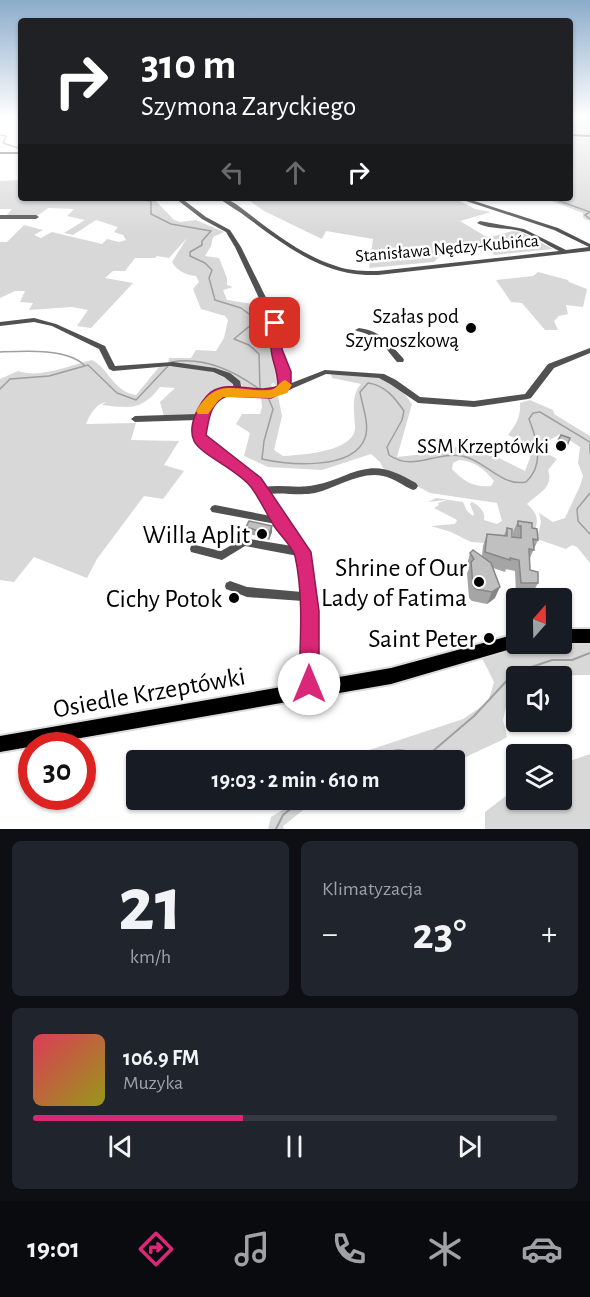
<!DOCTYPE html>
<html lang="pl">
<meta charset="utf-8">
<style>
body{margin:0;font-family:"Alegreya Sans",sans-serif;background:#20242c;color:#f1f3f6;height:100vh;display:flex;flex-direction:column;font-size:22px;white-space:nowrap}
*{box-sizing:border-box;margin:0}
p{font-size:20px;color:#9ea1a6}
.icon{flex:none;width:33px;height:33px;fill:none;stroke:currentColor;stroke-width:2;stroke-linecap:round;stroke-linejoin:round}
.map{position:relative;height:829px;overflow:hidden}
.side{display:flex;flex-direction:column;gap:12px;padding:12px;background:#0d0f14;flex:1}
.side>*{flex:none}
.top-card{position:absolute;left:18px;top:18px;width:555px;height:183px;border-radius:6px;box-shadow:0 2px 4px #0004;background:#202124;color:#fff;overflow:hidden}
.needle{width:39px;rotate:20deg}
.buttons{position:absolute;left:506px;top:588px;display:grid;gap:12px}
.buttons a{display:grid;place-items:center;width:66px;height:66px;border-radius:6px;background:#171b24;box-shadow:0 2px 4px #0004;font-size:30px}
.speed{position:absolute;left:18px;top:732px;display:flex;gap:12px;font-size:30px;font-weight:700;text-align:center}
.speed>*{display:grid;place-content:center;width:78px;height:78px;border-radius:50%;background:#171b24;box-shadow:0 2px 4px #0004;line-height:1}
.speed .limit{border:9px solid #d22;background:#fff;color:#111}
.pin{position:absolute;display:grid;place-items:center;width:51px;height:51px;color:#fff;margin:-26px;border-radius:12px;box-shadow:0 3px 9px #0006}
.me{position:absolute;width:66px;margin:-33px;rotate:0deg;stroke-linejoin:round;filter:drop-shadow(0 0 4px #0008)}
.turn{display:flex;align-items:center;gap:21px;height:126px;padding:0 24px;font-size:27px}
.turn .icon{width:78px;height:78px;stroke-width:2.5}
.turn b{display:block;font-size:42px;line-height:51px}
.lanes{display:flex;align-items:center;height:57px;padding:0 24px;background:#0003;justify-content:center;gap:30px;direction:ltr}
.lanes .off{opacity:.35}
.big{font-size:45px;font-weight:600;line-height:1.1}
.side .widget{flex:1;display:flex;flex-direction:column;justify-content:center;gap:9px;min-width:0;padding:0 21px;border-radius:9px;background:#20242c}
.side .dial{align-items:center;gap:0}
.dial b{font-size:78px;line-height:1}
.song{display:flex;align-items:center;gap:18px}
.cover{width:72px;height:72px;border-radius:9px;background:linear-gradient(135deg,hsl(350 70% 55%),hsl(60 70% 35%))}
.played{height:6px;border-radius:3px;background:linear-gradient(90deg,#db2777 40%,#363941 40%)}
.keys{display:flex;justify-content:space-around;direction:ltr}
.heat{display:flex;justify-content:space-between;align-items:center;font-size:33px;direction:ltr}
.side .tiles{flex:1;display:grid;gap:12px;grid-template-columns:1fr 1fr}
.widget:last-child{grid-column:span 2}
.trip{position:absolute;left:126px;top:750px;width:339px;height:60px;border-radius:6px;background:#171b24;box-shadow:0 2px 4px #0004;font-weight:600;line-height:60px;text-align:center}
.menu{display:flex;height:96px;justify-content:space-around;align-items:center;background:#090b0e;color:#9ea1a6}
.menu .icon{width:42px;height:42px}
.menu .active{color:#db2777}
.menu b{font-size:27px;color:#f1f3f6}
.map>svg:first-child{display:block}
.green{fill:#d8d8d8;fill-rule:evenodd}
.lines{fill:none;stroke-linecap:round;stroke-linejoin:round}
.stream-far1{stroke:#9f9f9f;stroke-width:1.5}
.stream{stroke:#9f9f9f;stroke-width:2}
.major-casing{stroke:#dbdbdb;stroke-width:4}
.minor{fill:#515151;fill-rule:evenodd}
.major{fill:#000;fill-rule:evenodd}
.wall{fill:#a5a5a5}
.shaded-wall{fill:#868686}
.building{fill:#c0c0c0;stroke:#868686;stroke-width:1.5}
.route{fill:#db2777;stroke:#8e194d;stroke-width:1.5}
.slow{fill:#f59e0b}
.poi-dot{fill:#000;stroke:#fff;stroke-width:2}
.labels{text-anchor:middle;stroke-width:5;stroke-linejoin:round;paint-order:stroke}
.far-street-label{font-size:18px;fill:#000;stroke:#fff}
.poi-label{font-size:21px;fill:#000;stroke:#fff;text-anchor:end}
.near-poi-label{font-size:26px;fill:#000;stroke:#fff;text-anchor:end}
.near-street-label{font-size:26px;fill:#000;stroke:#fff}
</style>
<div class="map">
<svg width="590" height="829" viewBox="0 0 590 829">
<rect width="100%" height="100%" fill="#fff"/>
<path class="green" d="M570,118H590V221L583,218V213L549,200L535,198H570Z
M21,180V198H153L174,220L180,222L196,220L224,232L213,237L211,246L205,256L219,258L227,278V285L233,287L223,290L227,300L253,304L263,311V325L254,328V339C280,344 279,364 282,386L278,389L274,383L271,384L274,392H248L240,383L221,371L168,363L169,358H191L196,350L216,351L224,338L228,320L225,316L201,309L193,289L199,282L196,276C186,275 177,271 172,262L187,238L169,258L157,256L155,258H135L125,271H113L105,278L133,283L91,328L77,326L88,310L72,307L29,310L33,303L20,302L25,291H15L0,298V242H7L24,225L43,230L34,235L41,238L52,232L102,244L107,239L119,242L126,240L123,235L114,232L118,227L96,220L73,235L64,233L85,220L67,216L74,209L48,208L37,216H6L12,209H0V181Z
M246,198H294L301,201L302,200L298,198H454L475,209L491,212L460,221L485,236L491,237L513,231L521,232L553,249L494,255L487,246H443V253L434,262L369,268L373,239L326,231L322,239L264,211Z
M538,272L568,280L569,282L587,289L583,307L566,305L568,314L559,316L554,321L558,330H545L522,303L511,302L496,280L533,276Z
M92,360C109,369 114,392 136,395L159,367C186,364 213,368 234,384L235,387C219,398 207,390 199,415L164,416L160,402L175,388L160,387C141,411 130,408 102,405L106,402C95,404 90,415 86,424L136,423L131,440L179,441L164,465L184,471L163,499L144,496L97,559L87,578L34,557L14,582L0,580V379L18,371C40,379 70,365 92,360Z
M331,373C364,375 392,372 412,404L397,457L433,453L457,447L499,458L525,471L530,458L528,444L508,435C516,425 521,416 520,403L530,400L553,410L554,414L590,436V563L577,547L572,545L566,549L537,539L541,522L539,513L553,522L565,518L580,486L583,476L578,463L580,447L560,434L550,440H543L548,454L557,459L548,470C554,487 539,493 527,504C538,514 539,519 534,533L515,530L498,544L471,542L451,532L431,526L455,524L457,520L434,508L439,505L438,503L447,500L428,502L436,498L463,502L467,511L473,516L474,514L470,504L472,502C479,505 486,513 484,520L497,524L502,521L497,503L430,493L383,468L380,462L371,454L322,470L268,467L244,456L250,433L236,424L242,414H260L262,407L261,397L278,396L282,416L274,450L283,456C301,455 358,452 355,425C354,410 351,395 361,384L332,378ZM459,460C475,461 484,469 494,481L491,486C475,488 463,481 452,469L453,463Z
M561,641H590V675L516,676V696L507,702L503,720L507,737L500,741L455,762L351,760L363,752L463,719L488,702L494,682L481,656L525,644H561Z
M590,754V829H485V812L516,788V800H561V779H567V762Z
M299,800H316L283,826L284,829H268L271,817Z"/>
<g class="lines">
<path class="stream-far1" d="M0,135L6,136L3,143L21,149
M21,143L18,146L21,148
M128,198L151,201V214L171,224L211,231L202,241V245L190,252V256L205,263L212,270L209,278L215,300L241,308L257,320L234,339L249,345L259,354L260,389
M551,198L590,212L585,215L590,219
M0,352C23,351 67,348 84,365
M171,362C204,356 237,372 263,392
M0,389L10,379L49,376L88,365L117,393L136,400L168,366
M267,395L273,409L264,441L262,459C288,465 353,471 365,438C370,425 362,405 360,392L368,383C385,385 395,398 404,411L402,420L387,447L389,455C413,472 436,451 462,456C485,460 501,487 526,482C545,464 537,440 529,419L533,413L540,412L590,442
M590,444V453
M590,493L577,509L578,521L590,534"/>
<path class="stream" d="M368,760C387,753 401,743 419,758L426,757L474,716L514,673L552,660H572L590,653
M276,829L283,815L301,800"/>
<defs>
<path id="major" d="M561,629H590V643H561Z
M516,634V644H522L521,646L391,684L0,752V736L391,668Z"/>
</defs>
<use href="#major" class="major-casing"/>
<path class="minor" d="M570,134L590,135V137L570,136Z
M0,152H21V154H0Z
M175,198H181L206,217L230,230L241,247L281,328V349L289,372V384L325,370L384,374L396,380L420,397L474,401L525,394L548,364L590,348V353L554,368L531,398L528,399L474,407L418,403L390,384L379,378L326,374L275,396L254,398L229,394L220,397L206,414L203,431L205,439C225,453 251,466 264,487C281,484 298,489 315,485C326,483 336,479 346,475C376,463 389,468 416,483L418,486L416,489L413,490C403,486 394,478 383,476C360,471 337,488 315,493C300,496 283,492 268,494L282,518L308,552L316,611V690L314,694L310,696L306,694L304,690L303,601L247,597L226,589L225,586L226,583L230,581L247,587L302,592L298,556L245,546L222,560L191,552L190,549L191,546L195,545L221,551L244,538L292,546L276,524L212,512L210,509L212,506L215,505L271,516L253,484L239,471L198,443L195,431L197,420L135,422L131,419L135,416L198,414C205,401 217,387 234,389L233,384L224,377L213,372L170,366L113,371L109,369L99,349L52,326L34,322L0,326V322L34,318L56,324L105,346L115,366L173,362L215,368L230,373L240,381L242,390C255,393 268,393 281,387V372L273,349V328L235,247L226,232L202,219Z
M218,198H225L236,204C267,227 298,254 336,266C350,271 364,271 378,271L559,251C547,245 533,235 520,231C506,227 490,230 477,223L480,221L524,229L566,250L589,247L554,230L457,198H465L558,228L590,244V251L378,275C370,275 362,275 355,274C313,268 282,243 249,219C239,211 228,205 218,198Z
M0,215H36L39,217L36,219H0Z
M359,328C381,331 389,343 403,358L404,360L403,362H397C384,346 378,336 357,331L355,330Z"/>
<use href="#major" class="major"/>
</g>
<path class="wall" d="M570,438L565,452L555,448L557,442Z
M518,521L532,528L538,540L529,560L530,570L538,583L532,594H516L515,571L506,569L505,572L493,568L495,598L487,604L472,601L469,598L467,573L469,569L467,565L470,553L482,556L483,546L487,534L504,535L507,528L512,537H513V532Z
M246,527L272,532L269,540L247,533Z"/>
<path class="shaded-wall" d="M272,526V532L269,540V534Z
M500,587L495,598L487,604L492,592Z"/>
<path class="building" d="M561,435L570,438L567,446L557,442Z
M249,521L272,526L269,534L246,527Z
M518,521L532,523V528L537,529L538,540L533,539L534,550L529,549L530,570L538,572V583H521L519,560L510,558V560L485,552L487,534L507,536V528L512,529V537L521,538V526H518Z
M473,550L491,563L500,587L492,592L476,589L473,586L471,562L474,559L470,553Z"/>
<linearGradient id="sky" x2="0" y2="1"><stop stop-color="#8baccb"/><stop offset="0.5" stop-color="#fff"/><stop offset="1" stop-color="#fff" stop-opacity="0"/></linearGradient>
<rect width="590" height="234" fill="url(#sky)"/>
<path class="route" d="M275,319L281,323L284,336L282,349L291,372V388L271,398L227,396C210,402 209,419 206,435L261,478L311,552L319,611V684L316,691L309,694L302,691L299,684C300,642 304,597 295,556C292,546 280,535 274,526C266,513 260,499 251,487C238,470 201,455 194,441C187,426 199,402 211,392C230,379 258,395 278,386C278,369 271,360 271,347C270,339 271,332 270,323Z"/>
<path class="slow" d="M285,380L292,385L287,393L271,398L223,397L218,401L208,414H198L196,411C219,375 235,393 270,390C277,389 278,383 285,380Z"/>
<g class="poi-dot">
<circle cx="471" cy="328" r="6"/>
<circle cx="561" cy="446" r="6"/>
<circle cx="262" cy="534" r="6"/>
<circle cx="479" cy="582" r="6"/>
<circle cx="234" cy="598" r="6"/>
<circle cx="489" cy="638" r="6"/>
</g>
<g class="labels">
<g class="far-street-label">
<text transform="translate(447 248) rotate(-5)" y="6">Stanisława Nędzy-Kubińca</text>
</g>
<g class="poi-label">
<text x="459" y="323">Szałas pod<tspan x="459" dy="24">Szymoszkową</tspan></text>
<text x="549" y="453">SSM Krzeptówki</text>
</g>
<g class="near-poi-label">
<text x="250" y="543">Willa Aplit</text>
<text x="467" y="576">Shrine of Our<tspan x="467" dy="30">Lady of Fatima</tspan></text>
<text x="222" y="607">Cichy Potok</text>
<text x="477" y="647">Saint Peter</text>
</g>
<g class="near-street-label">
<text transform="translate(149 692) rotate(-10)" y="9">Osiedle Krzeptówki</text>
</g>
</g>
</svg>
<div class="buttons">
<a><svg class="needle" viewBox="-14 -14 28 28"><path d="M0-13l5 13h-10z" fill="#e53935"/><path d="M0 13l5-13h-10z" fill="#9ea1a6"/></svg></a>
<a><svg class="icon" aria-label="sound" viewBox="0 0 24 24"><path d="M4 9h4l5-4v14l-5-4H4zM17 9q2 3 0 6"/></svg></a>
<a><svg class="icon" aria-label="layers" viewBox="0 0 24 24"><path d="M12 4l9 5-9 5-9-5zM3 14l9 5 9-5"/></svg></a>
</div>
<div class="speed"><div class="limit">30</div></div>
<div class="pin" style="left:275px;top:323px;background:#d93025"><svg class="icon" aria-label="arrive" viewBox="0 0 24 24"><path d="M6 21V4h12l-3 4 3 4H6"/></svg></div>
<svg class="me" style="left:309px;top:684px" viewBox="-20 -20 40 40"><circle r="19" fill="#fff"/><path d="M0-13L10 11 0 6-10 11z" fill="#db2777"/></svg>
<div class="trip">19:03 · 2 min · 610 m</div>
<div class="top-card">
<div class="turn"><svg class="icon" aria-label="right" viewBox="0 0 24 24"><path d="M7 20v-9h11M14 6l5 5-5 5"/></svg><div><b>310 m</b>Szymona Zaryckiego</div></div>
<div class="lanes"><svg class="icon off" aria-label="left" viewBox="0 0 24 24"><path d="M17 20v-9H6M10 6l-5 5 5 5"/></svg><svg class="icon off" aria-label="ahead" viewBox="0 0 24 24"><path d="M12 20V5M6 11l6-6 6 6"/></svg><svg class="icon" aria-label="right" viewBox="0 0 24 24"><path d="M7 20v-9h11M14 6l5 5-5 5"/></svg></div>
</div>
</div>
<section class="side">
<div class="tiles">
<div class="widget dial"><b>21</b><p>km/h</p></div>
<div class="widget"><p>Klimatyzacja</p>
<div class="heat"><a>−</a><b class="big">23°</b><a>+</a></div>
</div>
<div class="widget">
<div class="song"><i class="cover"></i><div><b>106.9 FM</b><p>Muzyka</p></div></div>
<div class="played"></div>
<div class="keys"><svg class="icon" aria-label="previous" viewBox="0 0 24 24"><path d="M18 5L8 12l10 7zM5 5v14"/></svg><svg class="icon" aria-label="pause" viewBox="0 0 24 24"><path d="M8 5v14M16 5v14"/></svg><svg class="icon" aria-label="next" viewBox="0 0 24 24"><path d="M6 5l10 7-10 7zM19 5v14"/></svg></div>
</div>
</div>
</section>
<nav class="menu">
<b>19:01</b>
<svg class="icon active" aria-label="directions" viewBox="0 0 24 24"><path d="M12 3l9 9-9 9-9-9zM9 14v-3h6M13 9l2 2-2 2"/></svg>
<svg class="icon" aria-label="music" viewBox="0 0 24 24"><path d="M9 18V5l10-2v13"/><circle cx="6" cy="18" r="3"/><circle cx="16" cy="16" r="3"/></svg>
<svg class="icon" aria-label="phone" viewBox="0 0 24 24"><path d="M5 4h4l2 5-3 2q2 4 5 5l2-3 5 2v4C11 20 4 13 5 4z"/></svg>
<svg class="icon" aria-label="climate" viewBox="0 0 24 24"><path d="M12 3v18M4 7l16 10M4 17L20 7"/></svg>
<svg class="icon" aria-label="car" viewBox="0 0 24 24"><path d="M5 17H2v-5l4-1 3-4h7l3 4 3 1v5h-3M9 17h6M6 11h13"/><circle cx="7" cy="17" r="2"/><circle cx="17" cy="17" r="2"/></svg>
</nav>
